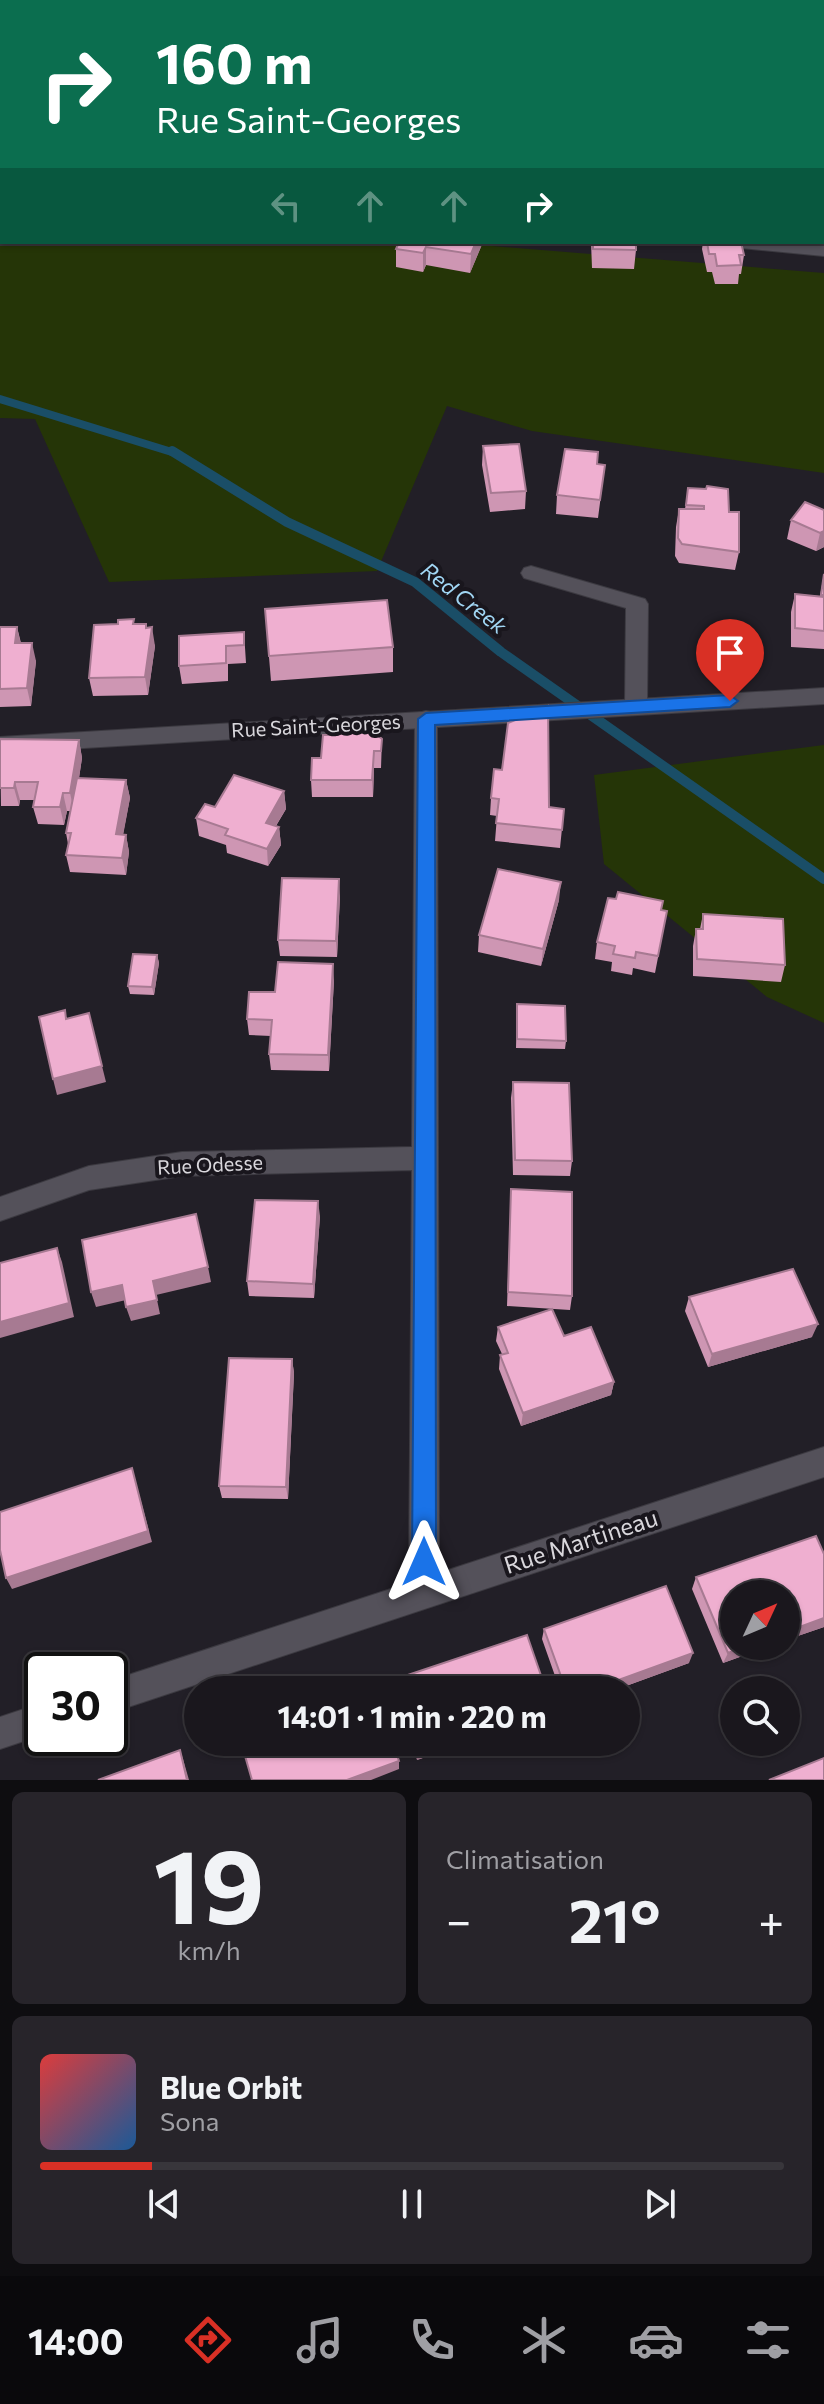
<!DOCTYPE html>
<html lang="fr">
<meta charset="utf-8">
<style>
body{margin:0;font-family:Commissioner,sans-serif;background:#27242a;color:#f1f3f6;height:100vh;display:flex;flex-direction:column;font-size:30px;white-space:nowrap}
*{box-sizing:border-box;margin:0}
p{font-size:26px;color:#9f9fa4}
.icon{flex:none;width:44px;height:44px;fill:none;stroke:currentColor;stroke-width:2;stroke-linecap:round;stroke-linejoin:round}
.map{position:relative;height:1780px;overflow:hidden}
.drawer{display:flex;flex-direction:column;gap:12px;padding:12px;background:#0e0d10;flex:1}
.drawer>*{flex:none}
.guide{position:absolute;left:0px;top:0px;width:824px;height:244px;box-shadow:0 2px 6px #0004,0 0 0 2px #38363b;background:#0b6e4f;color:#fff;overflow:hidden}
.needle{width:52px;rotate:46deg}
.controls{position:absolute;left:720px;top:1580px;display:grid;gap:16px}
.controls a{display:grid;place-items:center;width:80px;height:80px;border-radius:50%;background:#1a171d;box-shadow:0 2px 6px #0004,0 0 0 2px #38363b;font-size:40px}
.speed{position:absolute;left:24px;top:1652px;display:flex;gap:16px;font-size:40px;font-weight:700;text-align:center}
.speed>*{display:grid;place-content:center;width:104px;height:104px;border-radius:50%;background:#1a171d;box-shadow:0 2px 6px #0004,0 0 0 2px #38363b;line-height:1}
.speed .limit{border:4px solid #111;border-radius:12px;background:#fff;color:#111}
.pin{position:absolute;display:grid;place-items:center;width:68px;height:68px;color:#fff;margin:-82px -34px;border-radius:50% 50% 50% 0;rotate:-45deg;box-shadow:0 0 8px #0007}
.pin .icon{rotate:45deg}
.me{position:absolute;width:88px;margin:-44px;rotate:0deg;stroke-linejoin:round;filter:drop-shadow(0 0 6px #0008)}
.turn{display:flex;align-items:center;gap:28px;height:168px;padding:0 24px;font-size:36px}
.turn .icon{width:104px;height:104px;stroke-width:2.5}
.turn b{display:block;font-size:56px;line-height:68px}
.lanes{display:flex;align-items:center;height:76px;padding:0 24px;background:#0003;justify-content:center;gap:40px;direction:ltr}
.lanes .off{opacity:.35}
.big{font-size:60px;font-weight:700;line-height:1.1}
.drawer .tile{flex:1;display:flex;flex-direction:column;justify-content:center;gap:12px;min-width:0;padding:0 28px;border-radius:12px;background:#27242a}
.drawer .dial{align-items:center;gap:0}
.dial b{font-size:104px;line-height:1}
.song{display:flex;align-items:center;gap:24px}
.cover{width:96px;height:96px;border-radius:12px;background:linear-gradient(135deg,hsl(0 70% 55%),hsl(210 70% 35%))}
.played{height:8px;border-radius:4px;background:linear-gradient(90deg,#d93025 15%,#38363b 15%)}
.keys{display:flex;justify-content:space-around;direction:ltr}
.heat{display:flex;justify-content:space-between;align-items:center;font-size:44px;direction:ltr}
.drawer .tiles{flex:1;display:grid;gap:12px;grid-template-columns:1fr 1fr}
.tile:last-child{grid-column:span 2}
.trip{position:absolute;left:184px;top:1676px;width:456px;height:80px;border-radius:40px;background:#1a171d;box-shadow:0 2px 6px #0004,0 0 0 2px #38363b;font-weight:700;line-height:80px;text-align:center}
.menu{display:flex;height:128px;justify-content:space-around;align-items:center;background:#0a090c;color:#9f9fa4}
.menu .icon{width:56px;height:56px}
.menu .current{color:#d93025}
.menu b{font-size:36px;color:#f1f3f6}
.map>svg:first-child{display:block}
.green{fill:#253507}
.water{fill:#1a4e67}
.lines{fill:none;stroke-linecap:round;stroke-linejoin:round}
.stream-far1{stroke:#1a4e67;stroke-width:8}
.stream{stroke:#1a4e67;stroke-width:10}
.street-casing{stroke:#3c3a41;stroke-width:2}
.secondary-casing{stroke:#3c3a41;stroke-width:2}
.street{fill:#54515a;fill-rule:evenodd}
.secondary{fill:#54515a;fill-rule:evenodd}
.wall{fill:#ce96b3}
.shaded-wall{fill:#a77a92}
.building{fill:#efafd0;stroke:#a77a92;stroke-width:2}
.route{fill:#1a73e8;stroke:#114b97;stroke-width:2}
.labels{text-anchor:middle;stroke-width:8;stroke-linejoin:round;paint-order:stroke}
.street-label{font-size:20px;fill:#d9d7dc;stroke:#19161d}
.water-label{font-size:22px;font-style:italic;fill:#a1d6f4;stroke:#19161d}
.near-street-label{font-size:24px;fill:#d9d7dc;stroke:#19161d}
</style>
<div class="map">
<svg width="824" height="1780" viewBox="0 0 824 1780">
<rect width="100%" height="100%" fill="#221f27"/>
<path class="green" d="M0,192L2,242H443L824,273V473L532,431L447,406L377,571L109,582L35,419L0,418Z
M824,745V1023L767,997L604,864L594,775Z"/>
<path class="water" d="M0,0H824V172L822,2H2V83Z"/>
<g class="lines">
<path class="stream-far1" d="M0,399L175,453"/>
<path class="stream" d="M172,451L287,522L415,582L501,652L824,879"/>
<defs>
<path id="street" d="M531,566L645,599L648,604L647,706L644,712L636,714L628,712L625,706L626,608L524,578L521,573L524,568Z
M426,711L434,713L437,719L439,1573L824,1447V1477L110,1713V1681L409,1583L412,1170L182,1176L89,1190L0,1221V1197L89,1166L182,1152L412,1147L415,719L418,713Z
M42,1703V1735L0,1749V1717Z"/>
<path id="secondary" d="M722,242L824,246V256L731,247Z
M824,688V704L0,753V737Z"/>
</defs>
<use href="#street" class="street-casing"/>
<use href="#secondary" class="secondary-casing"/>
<use href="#street" class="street"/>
<use href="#secondary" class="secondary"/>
</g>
<path class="wall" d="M0,148L2,149V190H0Z
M483,242L470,273L426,265L423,272L396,267V249Z
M591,242H636V250L634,269L592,268Z
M703,242H741L744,255L741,274H739L738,284H715L712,272H707L702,249Z
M483,446L526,491L525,509L490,512L482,465Z
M597,464L605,465L598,518L556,514L557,495Z
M688,488L729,512L739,552L735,570L679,563L675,556L676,527L679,509H685Z
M824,510V547L816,551L787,539L791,520Z
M824,573V649L791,647V612L795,594L820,596Z
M265,609L393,647V672L271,681Z
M134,624L147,628L155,646L148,695L93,696L89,678Z
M0,627H17L21,643L36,661L31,706L0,707Z
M244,632L246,663L228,664V681L182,684L179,666Z
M0,739L79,740L82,758L79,778L126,780L130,798L123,834L126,835L129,852L126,875L70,872L66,855L68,844L66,833L70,811H67L64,825L38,824L33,807L34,800H20L19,806H1Z
M382,739L381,768H374L373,797H312L311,780L321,758Z
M284,791L286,809L276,826L279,827L281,845L268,866L227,853L226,845L199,836L196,818L215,807Z
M491,798L564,809L560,848L495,841L497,816L490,815Z
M340,896L337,957L280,956L278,940Z
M559,900L541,966L478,952L479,935Z
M661,910L667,911L655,973L633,968L632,975L611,971L612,962L595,959L597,942Z
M703,914L785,965L781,982L693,976V946L696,929H700Z
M157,955L159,963L154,995L130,994L128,986Z
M334,980L329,1071L271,1070L269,1054L271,1036L249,1035L247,1019L275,992Z
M517,1004L566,1041L565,1049L516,1048Z
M513,1082L572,1161L570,1176L513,1175L511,1098Z
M511,1189L572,1296L570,1310L507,1306Z
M320,1216L314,1298L249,1296L247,1281Z
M689,1297L812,1337L708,1367L685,1311Z
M498,1327L564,1336L614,1382L611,1395L521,1426L499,1369L500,1355L502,1354L496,1341Z
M292,1359L294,1373L288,1499L222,1498L219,1486Z
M824,1554V1627L786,1640V1594L734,1646H770L723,1663L692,1589L696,1577Z
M544,1629L689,1663L615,1690H560L542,1639Z
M412,1742H469L417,1760Z"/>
<path class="shaded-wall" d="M476,242H483L470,273L471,254Z
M426,247V265L423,272V253Z
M824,531V547L816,551L820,533Z
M17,627L21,645L15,643Z
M152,627L155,646L148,695L145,677Z
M32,643L36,661L31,706L27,688Z
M79,740L82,758L74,811L70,793Z
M374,751V768L373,797L372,780Z
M126,780L130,798L120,852L116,834Z
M15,782L20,800L19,806L14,788Z
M284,791L286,809L267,840L266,823Z
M63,793L67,811L64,825L60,807Z
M279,827L281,845L268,866L267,849Z
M126,835L129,852L126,875L122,858Z
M339,879L340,896L337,957L336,941Z
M561,882L559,900L541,966L543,949Z
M157,955L159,963L154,995L152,987Z
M333,964L334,980L329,1071L328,1055Z
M93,1030L106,1082L57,1095L53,1079Z
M318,1201L320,1216L314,1298L313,1284Z
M57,1248L62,1262L74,1317L0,1338V1322Z
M208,1267L211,1282L156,1295L160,1314L131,1321L126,1307L153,1281Z
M122,1285L126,1300L96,1307L91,1292Z
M818,1324L812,1337L708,1367L712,1354Z
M292,1359L294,1373L288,1499L286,1487Z
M614,1382L611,1395L521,1426L523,1413Z
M132,1468L152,1542L12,1589L6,1578Z
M824,1618V1627L786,1640V1632Z
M747,1646H770L723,1663L728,1653Z
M693,1653L689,1663L615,1690H591Z
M443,1742H469L417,1760V1751Z
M180,1750L183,1759L189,1780H187Z
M399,1761V1769L371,1780H347Z"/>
<path class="building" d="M0,148L2,149V173L0,172Z
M399,242H476L471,254L426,247L423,253L396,249Z
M593,242H636V250L593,249Z
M707,242H741L744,255H739L741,265L717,266L715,254H709Z
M519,444L526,491L491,493L483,446Z
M565,449L598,452L597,464L605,465L600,500L557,495Z
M707,486L728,489L729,512H739V552L682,544L678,538L679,509H704V506L686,505L688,488L706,489Z
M805,502L824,510V531L820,533L791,520Z
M824,574V595H821Z
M795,594L824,597V631L795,628Z
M387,600L393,647L269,656L265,609Z
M134,619L133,624H146V628L152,627L145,677L89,678L94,625L118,624V620Z
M0,627H17L15,643H32L27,688L0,689Z
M244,632V645L226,646V663L179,666V636Z
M548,706L549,807L564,809L562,830L496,823L499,799L491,798L494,769L502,770L508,723Z
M369,728L382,739L381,751H374L372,780H311L312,758H321L323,735H338L339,731Z
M0,739L79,740L70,793H63L60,807H33L38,782H15L14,788H0Z
M234,775L284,791L266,823L279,827L267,849L225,835L228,829L196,818L205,804L215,807Z
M77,778L126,780L116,834L126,835L122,858L66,855L71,833H66Z
M498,869L561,882L543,949L479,935Z
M282,878L339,879L336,941L278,940Z
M618,892L663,901L661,910L667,911L658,956L636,952L635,958L613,954L615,946L597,942L608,898L616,899Z
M703,914L783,919L785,965L697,959L696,929H703Z
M133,954L157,955L152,987L128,986Z
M278,962L333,964L328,1055L269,1054L272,1020L247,1019L249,992H275Z
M517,1004L565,1006L566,1041L517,1039Z
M65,1010L66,1019L89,1013L102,1066L53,1079L39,1017Z
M513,1082L569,1083L572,1161L515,1160Z
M511,1189L572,1192V1296L508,1292Z
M255,1200L318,1201L313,1284L247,1281Z
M196,1214L208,1267L153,1281L157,1300L126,1307L122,1285L91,1292L82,1240Z
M57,1248L69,1303L0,1322V1263Z
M793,1269L818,1324L712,1354L689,1297Z
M552,1309L564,1336L591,1327L614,1382L523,1413L500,1355L508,1353L498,1327Z
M229,1358L292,1359L286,1487L219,1486Z
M132,1468L148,1531L6,1578L0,1550V1512Z
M816,1536L824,1554V1618L786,1632V1594H734V1646H747L728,1653L696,1577Z
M666,1586L693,1653L591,1690H566L544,1629Z
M527,1635L546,1690H399L396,1679Z
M374,1686L376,1690H363Z
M241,1742H393L399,1761L347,1780H252Z
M414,1742H443L417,1751Z
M180,1750L187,1780H98Z
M824,1758V1780H769Z"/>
<path class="route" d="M730,695L738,701L730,707L435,725L436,1562L432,1570L424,1573L416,1570L412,1562L418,719L426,713Z"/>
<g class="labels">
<g class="street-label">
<text transform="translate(316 726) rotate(-3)" y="7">Rue Saint-Georges</text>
<text transform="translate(210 1165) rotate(-3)" y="7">Rue Odesse</text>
</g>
<g class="water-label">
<text transform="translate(464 598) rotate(38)" y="8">Red Creek</text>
</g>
<g class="near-street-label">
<text transform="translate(581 1542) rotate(-18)" y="8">Rue Martineau</text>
</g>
</g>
</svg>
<div class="controls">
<a><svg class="needle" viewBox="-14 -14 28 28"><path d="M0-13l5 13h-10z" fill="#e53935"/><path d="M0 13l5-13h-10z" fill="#9f9fa4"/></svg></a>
<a><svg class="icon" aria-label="search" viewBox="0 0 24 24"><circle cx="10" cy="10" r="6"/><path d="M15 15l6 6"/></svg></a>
</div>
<div class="speed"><div class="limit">30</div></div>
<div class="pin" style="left:730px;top:701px;background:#d93025"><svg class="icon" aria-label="arrive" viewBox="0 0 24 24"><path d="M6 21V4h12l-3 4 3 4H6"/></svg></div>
<svg class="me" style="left:424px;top:1562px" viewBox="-20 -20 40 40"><path d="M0-17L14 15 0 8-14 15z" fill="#1a73e8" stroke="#fff" stroke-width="4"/></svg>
<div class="trip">14:01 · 1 min · 220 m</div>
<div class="guide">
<div class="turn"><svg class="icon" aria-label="right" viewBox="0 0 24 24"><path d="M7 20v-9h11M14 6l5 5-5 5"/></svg><div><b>160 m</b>Rue Saint-Georges</div></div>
<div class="lanes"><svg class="icon off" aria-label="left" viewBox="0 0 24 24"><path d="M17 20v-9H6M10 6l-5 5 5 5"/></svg><svg class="icon off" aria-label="ahead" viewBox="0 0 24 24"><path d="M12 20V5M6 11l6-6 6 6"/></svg><svg class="icon off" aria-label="ahead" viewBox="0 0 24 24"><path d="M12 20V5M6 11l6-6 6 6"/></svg><svg class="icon" aria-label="right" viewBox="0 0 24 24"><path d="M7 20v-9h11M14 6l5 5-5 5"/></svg></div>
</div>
</div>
<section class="drawer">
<div class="tiles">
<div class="tile dial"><b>19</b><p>km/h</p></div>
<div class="tile"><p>Climatisation</p>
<div class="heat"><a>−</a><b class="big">21°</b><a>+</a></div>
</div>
<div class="tile">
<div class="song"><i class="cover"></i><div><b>Blue Orbit</b><p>Sona</p></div></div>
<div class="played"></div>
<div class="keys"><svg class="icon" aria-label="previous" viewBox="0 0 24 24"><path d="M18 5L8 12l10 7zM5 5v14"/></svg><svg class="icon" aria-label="pause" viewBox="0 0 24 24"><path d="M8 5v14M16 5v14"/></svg><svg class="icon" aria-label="next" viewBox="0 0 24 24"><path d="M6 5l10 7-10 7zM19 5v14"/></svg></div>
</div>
</div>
</section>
<nav class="menu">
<b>14:00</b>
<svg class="icon current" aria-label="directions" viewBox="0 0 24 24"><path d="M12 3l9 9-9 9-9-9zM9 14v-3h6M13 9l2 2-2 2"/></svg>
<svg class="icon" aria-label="music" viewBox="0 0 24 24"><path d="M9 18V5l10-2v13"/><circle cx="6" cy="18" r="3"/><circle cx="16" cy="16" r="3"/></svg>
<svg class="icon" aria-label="phone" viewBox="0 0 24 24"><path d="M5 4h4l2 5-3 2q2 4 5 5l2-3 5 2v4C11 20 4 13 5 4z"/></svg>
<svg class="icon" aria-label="climate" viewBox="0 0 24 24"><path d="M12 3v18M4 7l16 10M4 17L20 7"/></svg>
<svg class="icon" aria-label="car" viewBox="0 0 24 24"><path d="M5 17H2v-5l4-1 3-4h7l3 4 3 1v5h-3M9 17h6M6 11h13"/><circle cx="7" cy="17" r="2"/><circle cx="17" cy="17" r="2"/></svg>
<svg class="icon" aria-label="filters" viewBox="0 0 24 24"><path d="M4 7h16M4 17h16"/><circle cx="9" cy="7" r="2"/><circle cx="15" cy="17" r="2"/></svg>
</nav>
